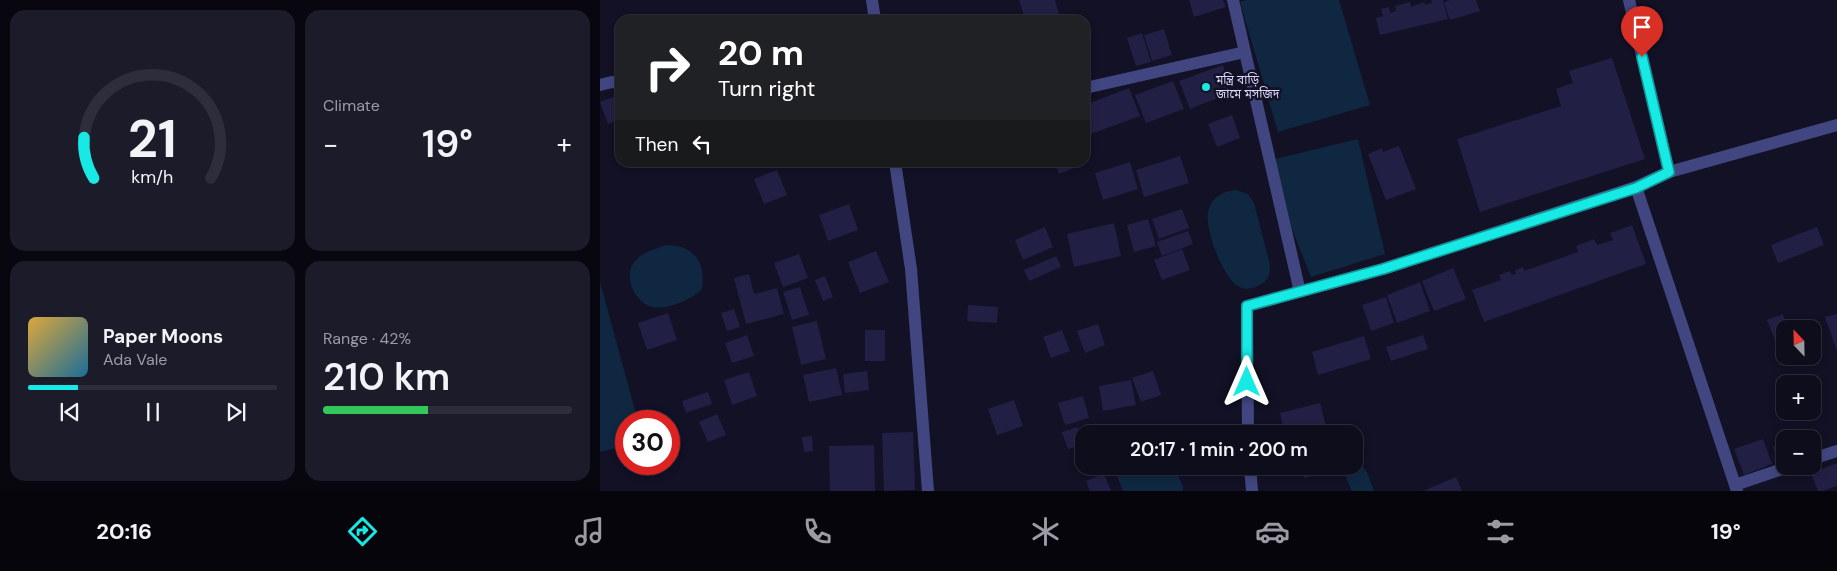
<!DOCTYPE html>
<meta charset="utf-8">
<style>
body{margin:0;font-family:"DM Sans","Noto Sans Bengali",sans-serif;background:#1c1b29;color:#f1f3f6;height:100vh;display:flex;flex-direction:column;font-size:19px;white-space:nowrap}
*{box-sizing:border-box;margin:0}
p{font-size:16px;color:#9b9ca3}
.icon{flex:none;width:28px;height:28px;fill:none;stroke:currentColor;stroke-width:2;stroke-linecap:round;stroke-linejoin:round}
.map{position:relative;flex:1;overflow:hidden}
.drawer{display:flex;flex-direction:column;gap:10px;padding:10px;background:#08070f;width:600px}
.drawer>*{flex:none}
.hud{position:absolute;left:15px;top:15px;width:475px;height:152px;border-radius:15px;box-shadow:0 2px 8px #0003,0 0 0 1px #2e2d3b;background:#202124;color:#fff;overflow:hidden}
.needle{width:32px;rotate:338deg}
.tools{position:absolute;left:1176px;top:320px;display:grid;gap:10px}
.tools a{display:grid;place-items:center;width:45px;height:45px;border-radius:10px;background:#0e0d1c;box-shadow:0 2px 8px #0003,0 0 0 1px #2e2d3b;font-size:25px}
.speed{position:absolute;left:15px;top:410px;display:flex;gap:10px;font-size:25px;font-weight:700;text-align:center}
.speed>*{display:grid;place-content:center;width:65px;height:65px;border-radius:50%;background:#0e0d1c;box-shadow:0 2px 8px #0003,0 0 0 1px #2e2d3b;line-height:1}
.speed .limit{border:8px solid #d22;background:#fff;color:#111}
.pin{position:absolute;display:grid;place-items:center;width:42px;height:42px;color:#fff;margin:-51px -21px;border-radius:50% 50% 50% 0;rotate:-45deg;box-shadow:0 0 5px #0007}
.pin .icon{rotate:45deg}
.me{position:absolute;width:55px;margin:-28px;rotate:0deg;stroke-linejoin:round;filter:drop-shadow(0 0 4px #0008)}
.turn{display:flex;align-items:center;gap:18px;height:105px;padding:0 20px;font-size:22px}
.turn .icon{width:65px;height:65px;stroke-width:2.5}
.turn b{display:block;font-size:35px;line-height:42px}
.then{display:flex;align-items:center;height:48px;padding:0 20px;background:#0003;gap:10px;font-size:19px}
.big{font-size:38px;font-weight:600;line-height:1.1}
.drawer .widget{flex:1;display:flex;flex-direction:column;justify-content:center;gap:8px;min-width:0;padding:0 18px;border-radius:15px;background:#1c1b29}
.drawer .dial{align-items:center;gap:0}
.dial svg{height:130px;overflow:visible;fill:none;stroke:#2e2d3b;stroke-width:7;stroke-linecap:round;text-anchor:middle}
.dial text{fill:#f1f3f6;stroke:none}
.song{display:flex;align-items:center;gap:15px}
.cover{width:60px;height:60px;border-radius:8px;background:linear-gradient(135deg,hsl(40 70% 55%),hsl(200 70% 35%))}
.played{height:5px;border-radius:2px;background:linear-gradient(90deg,#17e9e5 20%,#2e2d3b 20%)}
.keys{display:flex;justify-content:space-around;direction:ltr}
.heat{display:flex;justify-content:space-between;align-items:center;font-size:28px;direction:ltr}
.charge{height:8px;border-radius:4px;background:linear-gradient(90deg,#34c759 42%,#2e2d3b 0)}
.drawer .tiles{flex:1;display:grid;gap:10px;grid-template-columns:repeat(2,1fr)}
.trip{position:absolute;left:475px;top:425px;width:288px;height:50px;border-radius:15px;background:#0e0d1c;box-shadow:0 2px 8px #0003,0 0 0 1px #2e2d3b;font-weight:600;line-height:50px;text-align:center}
.dock{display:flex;height:80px;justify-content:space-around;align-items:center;background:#06050b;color:#9b9ca3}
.dock .icon{width:35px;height:35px}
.dock .on{color:#17e9e5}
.dock b{font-size:22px;color:#f1f3f6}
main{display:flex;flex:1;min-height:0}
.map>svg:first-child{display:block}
.water{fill:#0f2740}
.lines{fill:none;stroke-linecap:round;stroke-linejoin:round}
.canal{stroke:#0f2740;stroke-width:21}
.building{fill:#221f44}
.minor{stroke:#414680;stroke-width:12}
.route-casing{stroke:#0f9795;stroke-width:12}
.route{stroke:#17e9e5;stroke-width:9}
.poi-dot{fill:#17e9e5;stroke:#121125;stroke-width:2}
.labels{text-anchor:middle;stroke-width:5;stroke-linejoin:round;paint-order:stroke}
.poi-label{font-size:12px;fill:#d9d9fb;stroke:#121125;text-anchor:start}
</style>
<main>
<section class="drawer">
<div class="tiles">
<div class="widget dial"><svg viewBox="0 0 100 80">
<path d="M14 69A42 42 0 1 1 86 69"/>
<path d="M14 69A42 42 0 0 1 8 44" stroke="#17e9e5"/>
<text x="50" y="56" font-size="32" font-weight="700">21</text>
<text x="50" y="72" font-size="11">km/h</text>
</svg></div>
<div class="widget"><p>Climate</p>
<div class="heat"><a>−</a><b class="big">19°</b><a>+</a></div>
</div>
<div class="widget">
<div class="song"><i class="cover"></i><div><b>Paper Moons</b><p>Ada Vale</p></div></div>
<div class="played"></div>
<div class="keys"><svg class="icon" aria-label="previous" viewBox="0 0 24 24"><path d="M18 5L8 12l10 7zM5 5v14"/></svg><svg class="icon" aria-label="pause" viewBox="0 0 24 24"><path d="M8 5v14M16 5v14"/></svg><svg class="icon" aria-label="next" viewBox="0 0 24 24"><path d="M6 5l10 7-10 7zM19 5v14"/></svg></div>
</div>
<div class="widget"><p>Range · 42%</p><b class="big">210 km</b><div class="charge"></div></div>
</div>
</section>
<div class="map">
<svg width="1237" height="491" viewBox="0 0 1237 491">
<rect width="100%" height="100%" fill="#121125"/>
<path class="water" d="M646,0H739L770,105L678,132L640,2Z
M758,139L785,254L711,277L692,229L675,159Z
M636,190L648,194L654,203L670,265C670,276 668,281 658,286C652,289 645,290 639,287C623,279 602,224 609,208C613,196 625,191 636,190Z
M66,245C94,245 106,262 102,289C92,300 63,312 49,306C33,299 23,275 35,261C42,252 56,249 66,245Z
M0,282L38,421H26V446L0,452Z
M513,466H573L583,486V491H523Z"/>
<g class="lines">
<path class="canal" d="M757,476L763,491"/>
</g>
<path class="building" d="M419,0H455L460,18L454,20H425Z
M589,0H623L626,7L594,17Z
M831,0H843L848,19L780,35L776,18L783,16L781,9L789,7L790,13L796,11L795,6L810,2L811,7L824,2L825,5L832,3Z
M850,0H876L880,11L850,20L844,2Z
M564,29L572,55L552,61L544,35Z
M542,33L551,62L536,66L527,38Z
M485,45L491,64L485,66Z
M1012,58L1045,159L880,212L857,139L961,106L956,89L973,83L969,71Z
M623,65L633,92L590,109L579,81Z
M573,81L584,109L546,123L535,95Z
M529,88L540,116L485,136V105Z
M20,94V119L8,124L0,102Z
M632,115L640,138L617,147L608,124Z
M799,146L816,189L786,200L768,154L782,148L783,152Z
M580,156L589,183L544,197L536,170Z
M455,162H478L479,166L459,174Z
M530,162L538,189L503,200L495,173Z
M177,170L187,195L164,204L154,179Z
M249,204L258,230L228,241L219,215Z
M582,209L589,228L559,239L552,219Z
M548,219L556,246L534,252L527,225Z
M514,223L521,256L474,267L467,234Z
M1032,225L1046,264L884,322L872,290L901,280L899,275L910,271L912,275L916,274L915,270L923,267L924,271L978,252L976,246L994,239L997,245L1013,240L1010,233Z
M445,227L453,247L423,260L415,240Z
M1217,227L1224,245L1178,263L1171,245Z
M588,231L593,244L562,256L557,242Z
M582,249L590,270L562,280L554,260Z
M276,251L289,282L260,293L248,262Z
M199,254L208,278L183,287L174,263Z
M456,256L461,267L429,281L424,270Z
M853,268L866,299L834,311L822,281Z
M149,274L154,294L177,288L184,314L146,324L134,278Z
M225,276L233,297L223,301L215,280Z
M820,282L830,311L797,323L787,295Z
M200,287L209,315L192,320L183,292Z
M786,297L794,323L771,331L762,305Z
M368,305L398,307L397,323L367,321Z
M134,309L140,327L127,331L121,313Z
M68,313L77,340L47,350L38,323Z
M1183,314L1188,329H1185V340L1176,343L1167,320Z
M1237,314V351L1225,317Z
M217,321L226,359L201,365L192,327Z
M498,324L505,345L485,353L477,331Z
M265,330H285V361H265Z
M462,330L470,351L451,358L443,337Z
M147,335L154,356L132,363L125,343Z
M823,335L828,349L791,361L786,347Z
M764,336L771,359L718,375L712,352Z
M236,368L242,395L209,402L203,375Z
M267,371L269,390L245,393L243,374Z
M553,371L561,395L541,402L532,378Z
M149,372L157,396L132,405L124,380Z
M531,380L536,405L503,411L499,386Z
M108,392L112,404L86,413L82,401Z
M483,396L489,418L465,425L458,403Z
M414,400L423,426L397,435L388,409Z
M720,403L727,430L708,434H685L680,413Z
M117,414L126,435L108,442L99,422Z
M477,427L483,445L468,449L462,432Z
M503,427L506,434H484L483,441L481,434Z
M313,432L315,490L284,491L282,433Z
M212,436L213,451L204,452L202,437Z
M1163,439L1172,464L1144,475L1134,449Z
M1185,442V456L1177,459L1173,447Z
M274,445L275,491H230L229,446Z
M1237,463V486L1223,491H1218L1211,473Z
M701,466H726L728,472L704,478Z
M504,474L511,491H490L486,481Z
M856,477L862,491H823Z"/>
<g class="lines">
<path class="minor" d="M272,0L275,20
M633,0L700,292
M1029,0L1069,172
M0,85L12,82L20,83
M485,88L645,52
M295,162L311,269L328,491
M1036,187L1137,491
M648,434L647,306L783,269L1036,187L1069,172L1237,125
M1212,459L1237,451
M650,466L652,491
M1135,485L1191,466"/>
</g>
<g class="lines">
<defs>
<path id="route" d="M647,382V306L783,269L1036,188L1069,172L1042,57"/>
</defs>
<use href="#route" class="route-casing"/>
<use href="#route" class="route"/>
</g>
<circle class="poi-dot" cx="606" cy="87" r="5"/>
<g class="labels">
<g class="poi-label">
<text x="616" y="84">মন্ত্রি বাড়ি<tspan x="616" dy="14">জামে মসজিদ</tspan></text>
</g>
</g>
</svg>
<div class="tools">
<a><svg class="needle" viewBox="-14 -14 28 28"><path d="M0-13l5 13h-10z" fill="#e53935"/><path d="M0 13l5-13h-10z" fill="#9b9ca3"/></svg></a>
<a>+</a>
<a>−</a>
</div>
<div class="speed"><div class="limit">30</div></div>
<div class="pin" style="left:1042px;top:57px;background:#d93025"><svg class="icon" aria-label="arrive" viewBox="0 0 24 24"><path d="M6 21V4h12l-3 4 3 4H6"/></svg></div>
<svg class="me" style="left:647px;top:382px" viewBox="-20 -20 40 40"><path d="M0-17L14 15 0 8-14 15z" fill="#17e9e5" stroke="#fff" stroke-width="4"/></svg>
<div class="trip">20:17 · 1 min · 200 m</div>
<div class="hud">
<div class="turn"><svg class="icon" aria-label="right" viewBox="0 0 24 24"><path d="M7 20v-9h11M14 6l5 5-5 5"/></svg><div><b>20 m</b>Turn right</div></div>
<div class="then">Then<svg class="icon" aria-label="left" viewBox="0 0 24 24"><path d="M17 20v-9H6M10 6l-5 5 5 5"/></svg></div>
</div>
</div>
</main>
<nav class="dock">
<b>20:16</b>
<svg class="icon on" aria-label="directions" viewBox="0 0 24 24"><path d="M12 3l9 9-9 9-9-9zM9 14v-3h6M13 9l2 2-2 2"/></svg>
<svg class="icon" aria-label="music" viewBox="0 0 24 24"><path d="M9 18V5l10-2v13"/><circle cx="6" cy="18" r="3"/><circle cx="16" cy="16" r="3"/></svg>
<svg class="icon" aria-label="phone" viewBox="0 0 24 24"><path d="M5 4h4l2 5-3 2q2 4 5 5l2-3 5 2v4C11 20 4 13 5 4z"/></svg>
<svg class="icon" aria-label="climate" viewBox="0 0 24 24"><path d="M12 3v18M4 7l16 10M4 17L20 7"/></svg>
<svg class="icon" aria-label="car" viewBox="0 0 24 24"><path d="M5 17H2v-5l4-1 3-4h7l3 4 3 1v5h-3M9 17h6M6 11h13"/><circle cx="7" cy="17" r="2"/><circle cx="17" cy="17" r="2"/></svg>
<svg class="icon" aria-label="filters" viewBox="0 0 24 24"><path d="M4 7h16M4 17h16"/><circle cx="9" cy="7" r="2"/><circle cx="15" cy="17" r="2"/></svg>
<b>19°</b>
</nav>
